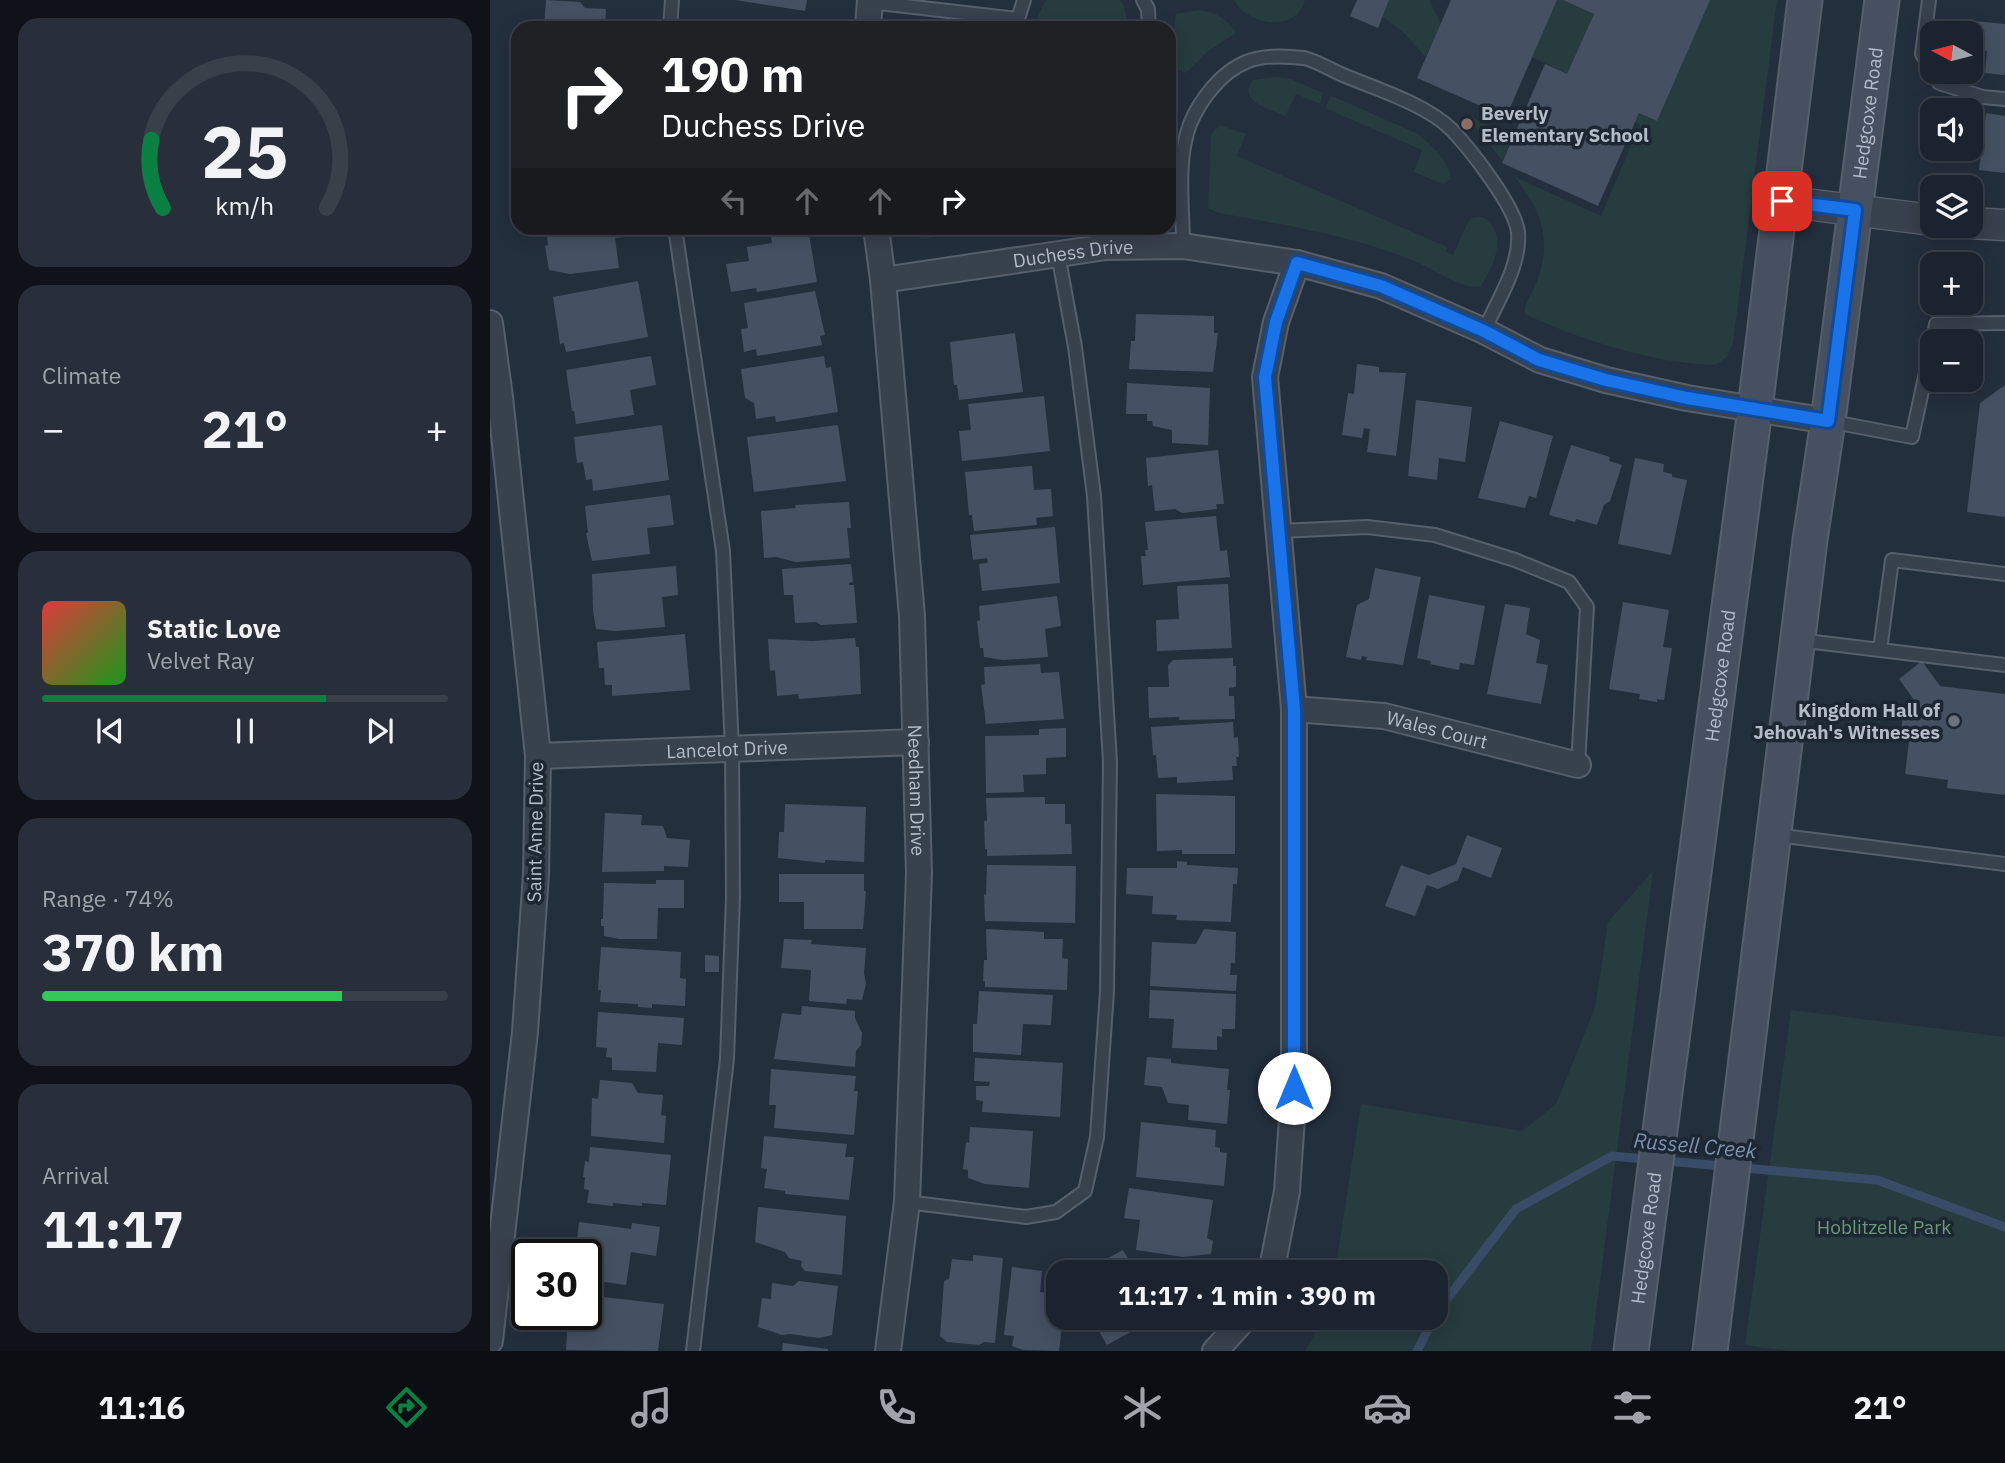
<!DOCTYPE html>
<meta charset="utf-8">
<style>
body{margin:0;font-family:"IBM Plex Sans",sans-serif;background:#282f3a;color:#f1f3f6;height:100vh;display:flex;flex-direction:column;font-size:26px;white-space:nowrap}
*{box-sizing:border-box;margin:0}
p{font-size:23px;color:#a0a4aa}
.icon{flex:none;width:38px;height:38px;fill:none;stroke:currentColor;stroke-width:2;stroke-linecap:round;stroke-linejoin:round}
.map{position:relative;flex:1;overflow:hidden}
.panel{display:flex;flex-direction:column;gap:18px;padding:18px;background:#0f1319;width:490px}
.panel>*{flex:none}
.hud{position:absolute;left:21px;top:21px;width:665px;height:214px;border-radius:21px;box-shadow:0 4px 18px #0003,0 0 0 2px #39404a;background:#202124;color:#fff;overflow:hidden}
.needle{width:46px;rotate:277deg}
.buttons{position:absolute;left:1430px;top:21px;display:grid;gap:14px}
.buttons a{display:grid;place-items:center;width:63px;height:63px;border-radius:14px;background:#1b232e;box-shadow:0 4px 18px #0003,0 0 0 2px #39404a;font-size:35px}
.speed{position:absolute;left:21px;top:1239px;display:flex;gap:14px;font-size:35px;font-weight:700;text-align:center}
.speed>*{display:grid;place-content:center;width:91px;height:91px;border-radius:50%;background:#1b232e;box-shadow:0 4px 18px #0003,0 0 0 2px #39404a;line-height:1}
.speed .limit{border:4px solid #111;border-radius:10px;background:#fff;color:#111}
.pin{position:absolute;display:grid;place-items:center;width:60px;height:60px;color:#fff;margin:-30px;border-radius:14px;box-shadow:0 4px 10px #0006}
.me{position:absolute;width:77px;margin:-38px;rotate:0deg;stroke-linejoin:round;filter:drop-shadow(0 0 5px #0008)}
.turn{display:flex;align-items:center;gap:24px;height:147px;padding:0 35px;font-size:32px}
.turn .icon{width:91px;height:91px;stroke-width:2.5}
.turn b{display:block;font-size:49px;line-height:60px}
.lanes{display:flex;align-items:center;height:66px;padding:0 35px;background:#0003;justify-content:center;gap:35px;direction:ltr}
.lanes .off{opacity:.35}
.big{font-size:52px;font-weight:800;line-height:1.1}
.panel .tile{flex:1;display:flex;flex-direction:column;justify-content:center;gap:10px;min-width:0;padding:0 24px;border-radius:21px;background:#282f3a}
.panel .dial{align-items:center;gap:0}
.dial svg{height:182px;overflow:visible;fill:none;stroke:#39404a;stroke-width:7;stroke-linecap:round;text-anchor:middle}
.dial text{fill:#f1f3f6;stroke:none}
.song{display:flex;align-items:center;gap:21px}
.cover{width:84px;height:84px;border-radius:10px;background:linear-gradient(135deg,hsl(0 70% 55%),hsl(120 70% 35%))}
.played{height:7px;border-radius:4px;background:linear-gradient(90deg,#0b8043 70%,#39404a 70%)}
.keys{display:flex;justify-content:space-around;direction:ltr}
.heat{display:flex;justify-content:space-between;align-items:center;font-size:38px;direction:ltr}
.charge{height:10px;border-radius:5px;background:linear-gradient(90deg,#34c759 74%,#39404a 0)}
.trip{position:absolute;left:556px;top:1260px;width:402px;height:70px;border-radius:21px;background:#1b232e;box-shadow:0 4px 18px #0003,0 0 0 2px #39404a;font-weight:800;line-height:70px;text-align:center}
.menu{display:flex;height:112px;justify-content:space-around;align-items:center;background:#0b0e12;color:#a0a4aa}
.menu .icon{width:49px;height:49px}
.menu .active{color:#0b8043}
.menu b{font-size:32px;color:#f1f3f6}
main{display:flex;flex:1;min-height:0}
.map>svg:first-child{display:block}
.green{fill:#263c3f}
.lines{fill:none;stroke-linecap:round;stroke-linejoin:round}
.stream{stroke:#394c67;stroke-width:9}
.building{fill:#455162}
.service-casing{stroke:#565f6c;stroke-width:16}
.minor-casing{stroke:#565f6c;stroke-width:28}
.tertiary-casing{stroke:#565f6c;stroke-width:33}
.secondary-casing{stroke:#565f6c;stroke-width:37}
.service{stroke:#38414e;stroke-width:12}
.minor{stroke:#38414e;stroke-width:24}
.tertiary{stroke:#38414e;stroke-width:30}
.secondary{stroke:#465061;stroke-width:33}
.route-casing{stroke:#114b97;stroke-width:18}
.route{stroke:#1a73e8;stroke-width:12}
.education-dot{fill:#8d6e63;stroke:#1d2633;stroke-width:2.5}
.worship-dot{fill:#6b7280;stroke:#1d2633;stroke-width:2.5}
.labels{text-anchor:middle;stroke-width:7;stroke-linejoin:round;paint-order:stroke}
.poi-label{font-size:19px;font-weight:bold;fill:#b4bcc9;stroke:#1d2633;text-anchor:start}
.street-label{font-size:19px;fill:#b4bcc9;stroke:#1d2633}
.park-label{font-size:19px;fill:#6b9a76;stroke:#1d2633}
.water-label{font-size:21px;font-style:italic;fill:#7c92b1;stroke:#1d2633}
</style>
<main>
<section class="panel">
<div class="tile dial"><svg viewBox="0 0 100 80">
<path d="M14 69A42 42 0 1 1 86 69"/>
<path d="M14 69A42 42 0 0 1 9 39" stroke="#0b8043"/>
<text x="50" y="56" font-size="32" font-weight="700">25</text>
<text x="50" y="72" font-size="11">km/h</text>
</svg></div>
<div class="tile"><p>Climate</p>
<div class="heat"><a>−</a><b class="big">21°</b><a>+</a></div>
</div>
<div class="tile">
<div class="song"><i class="cover"></i><div><b>Static Love</b><p>Velvet Ray</p></div></div>
<div class="played"></div>
<div class="keys"><svg class="icon" aria-label="previous" viewBox="0 0 24 24"><path d="M18 5L8 12l10 7zM5 5v14"/></svg><svg class="icon" aria-label="pause" viewBox="0 0 24 24"><path d="M8 5v14M16 5v14"/></svg><svg class="icon" aria-label="next" viewBox="0 0 24 24"><path d="M6 5l10 7-10 7zM19 5v14"/></svg></div>
</div>
<div class="tile"><p>Range · 74%</p><b class="big">370 km</b><div class="charge"></div></div>
<div class="tile"><p>Arrival</p><b class="big">11:17</b></div>
</section>
<div class="map">
<svg width="1515" height="1351" viewBox="0 0 1515 1351">
<rect width="100%" height="100%" fill="#242f3e"/>
<path class="green" d="M556,0H629L634,6L639,28H546L547,17Z
M744,0H815C806,34 757,25 744,0Z
M899,0H939L951,23L936,57L913,32L892,16Z
M1067,0H1073L1104,14L1077,74L1042,57Z
M1218,0H1287L1243,343L1237,357L1225,365C1166,364 1088,339 1035,314C1034,302 1042,295 1046,284C1063,240 1052,213 1025,177L1111,216L1150,125L1145,122L1149,113L1167,121Z
M709,10C726,12 737,19 746,33L717,52L696,73L679,65C684,48 684,32 686,14Z
M785,77L800,79L833,93L830,104L806,94L795,116C780,109 746,101 763,80Z
M842,96L928,134C940,144 961,163 961,179L953,184L924,172L932,150L837,109L836,106L840,97Z
M981,117L1023,137L1012,161L980,119Z
M730,125L756,134L747,156L957,247L956,252L963,255L978,222L982,218C991,216 996,217 1001,224C1016,243 1001,270 990,287C968,288 946,270 926,262C863,235 795,225 729,213L718,208L721,135Z
M420,228H502L432,239L420,232Z
M1163,871L1101,1351H815L834,1318H947V1272H845L871,1104L1032,1131L1066,1104L1105,1008L1118,922Z
M1301,1010L1515,1037V1351H1302L1255,1345Z"/>
<g class="lines">
<path class="stream" d="M947,1312L1026,1209L1122,1156L1387,1180L1515,1227
M927,1351L944,1318"/>
</g>
<path class="building" d="M56,0L90,2L95,8L116,9L115,28H54Z
M245,0H317L315,11Z
M867,0H899L888,28L860,16Z
M961,0H1067L1016,117L927,78Z
M1073,0H1220L1167,121L1149,113L1108,206L1012,163L1055,64L1077,74L1104,14Z
M246,21L311,25V28H246Z
M1484,21L1515,24V75L1495,73L1497,51L1480,49Z
M1496,113L1515,116V173L1489,170Z
M56,228H141L142,236L125,238L129,268L80,274L59,270L55,246L58,245Z
M297,228H318L327,282L267,292L266,288L241,292L236,264L259,261L257,247L282,243L280,230Z
M148,281L158,337L76,352L74,343L70,344L63,297Z
M325,291L335,335L330,336L332,345L267,356L266,349L254,352L251,329L258,328L254,303Z
M646,314L724,316V333H728L723,372L639,369L641,341H645Z
M525,333L533,392L469,400L467,385H464L460,342Z
M161,356L166,385L140,390L144,415L86,424L84,411H82L76,370Z
M334,356L336,368L341,367L348,412L286,422L285,416L266,419L264,403L255,398L251,369Z
M867,364L889,367V372L916,373L906,456L877,452L880,429L874,428L872,438L852,435L858,393L864,394Z
M637,383L720,388L718,445L682,443V430L663,426L662,421H657V414H636Z
M1515,385V517L1477,512L1490,403Z
M554,396L560,451L472,461L469,431L481,430L478,404Z
M926,400L982,407L975,462L949,458L947,480L918,476Z
M1010,421L1063,436L1046,498L1039,496L1035,508L988,498Z
M172,425L179,480L103,491L102,479L96,480L93,462L87,463L84,437Z
M348,425L356,481L264,492L257,437Z
M1081,445L1120,457L1119,461L1132,465L1120,501L1114,505L1107,525L1086,519L1085,522L1059,515Z
M728,450L734,504H726L727,509L692,513L685,509L665,511L662,485L658,486L656,458Z
M1145,458L1174,464L1173,472L1182,474V477L1197,480L1181,555L1128,544Z
M539,466H542L544,490L561,489L563,516L546,518L547,525L484,531L482,515H479L475,472Z
M180,495L184,525L157,528L160,554L102,561L96,533H98L95,506Z
M359,502L361,528H357L360,558L306,562L286,557L274,558L271,511L306,508L305,505Z
M726,516L730,551L737,550L740,577L653,585L651,556H656L655,550H658L655,522Z
M565,527L570,583L492,591L489,564L498,563L497,558L483,560L480,535Z
M361,564L363,582L359,583V585H364L367,623L331,625L326,622L305,623L303,595H294L292,569Z
M186,566L188,595L172,597L175,627L125,631L106,629L103,610L102,574Z
M885,568L931,577L913,665L876,660L877,657L872,656L871,660L856,657L867,605L879,599Z
M738,584L742,648L667,651L666,620L689,619L687,586Z
M939,595L995,606L984,665L970,663L969,670L940,664L941,661L927,658Z
M567,596L571,626L555,629L558,657L513,660L494,657L493,648H490L487,621L490,620L489,606Z
M1133,602L1179,610L1173,647L1182,648L1174,700L1167,699V702L1149,699L1150,694L1119,689Z
M1015,604L1040,608L1036,634L1050,640L1046,663L1058,665L1051,704L997,694Z
M195,634L200,690L122,696V685H115L114,668H109L107,642Z
M365,638L366,647H369L371,694L309,699L308,694L287,696L285,670L280,671L278,639L323,641Z
M743,658V666H746V687L739,688V696H744L745,719L689,720V717L659,718L658,687H679L678,665L683,660Z
M1432,661L1450,686L1515,694V795L1457,788L1458,780L1415,774L1419,741L1410,740L1415,701L1424,702V700L1409,679Z
M550,664L551,673L569,672L574,719L496,724L491,685L495,684L494,667Z
M743,722L744,738L748,737L749,757H746L747,766H742L743,780L687,783V777L668,778L666,755H663L661,727Z
M576,728V757L556,758V774L533,775L534,792L496,793L495,736L549,735V729Z
M666,794L745,796V854H692V850L667,851Z
M555,797V804H575V824H581L582,854L497,856V849H495L494,821H497L496,798Z
M295,804L376,807L374,862L335,860V863L288,858L289,832H294Z
M115,813L152,815L151,825L173,826L177,838L200,840L198,867L174,866V871L112,872Z
M977,835L1012,848L1001,878L973,867L968,880L948,889L937,885L925,916L895,906L911,865L939,875L966,864Z
M687,861L697,862V865L748,868L747,884H743L741,922L686,920L687,915L662,914L663,896L636,894L637,868H687Z
M497,865L586,866L585,923L495,921L494,894L496,895Z
M289,874H374V891H376L373,929H314V902H289Z
M166,880H194V908H168L167,939H129L114,936V926H111V919H113L114,883L166,884Z
M496,929L554,932V939H573L572,958L578,959L577,990L495,987V981H493L494,960H497Z
M714,929L746,932L745,963H741L740,975H747L746,991L660,986L662,942L706,944Z
M294,939L322,940L321,944L376,948L374,973L376,984L372,1000L357,999L356,1004L319,1001L321,970L291,968Z
M111,947L191,952L190,978L196,979L195,1006L162,1004V1008L148,1007V1004L110,1002L111,990H108Z
M215,955L229,956V972H215Z
M660,990L746,994L745,1029H732V1037L727,1036V1050L682,1048L684,1019L659,1018Z
M489,991L563,995L561,1025L533,1024L531,1055L483,1052V1024H487Z
M312,1006L365,1011V1018L372,1033L371,1045L366,1051L365,1067L284,1059L292,1013L311,1015Z
M108,1012L194,1018L192,1045L168,1043L166,1072L122,1070V1058L116,1057L117,1048L106,1047Z
M657,1057L681,1059V1063L739,1069L737,1090H740L737,1124L698,1120L699,1105L678,1103L672,1087L654,1085Z
M485,1058L573,1063L570,1117L492,1112L493,1101L486,1100V1086H499L500,1082L484,1081Z
M281,1069L366,1076L364,1091H368L364,1135L284,1128L286,1105H279Z
M110,1080L142,1083L148,1093L173,1095L171,1115L176,1116L174,1143L101,1136L102,1098L108,1099Z
M651,1122L726,1130L725,1147L730,1148V1152L737,1153L734,1186L646,1177Z
M480,1127L543,1131L539,1188L495,1184L478,1178V1170L473,1169L476,1142L479,1143Z
M274,1136L357,1144L355,1157H364L359,1200L295,1194V1191L274,1188L277,1169L271,1168Z
M100,1147L181,1155L176,1205L152,1203V1206L123,1203V1206L97,1203L99,1190L94,1189L95,1177H93L95,1161L99,1162Z
M639,1188L723,1200L717,1238L723,1241L721,1254L693,1257L646,1250L650,1220L634,1218Z
M268,1207L356,1216L352,1275L315,1271L311,1266L312,1261L299,1258L295,1252L265,1242Z
M89,1222L141,1229L142,1223L170,1227L166,1256L141,1252L136,1285L101,1280V1277L96,1276V1255H86L89,1240H87Z
M633,1250L646,1272H611L607,1264Z
M483,1255L513,1258L505,1343L494,1342L489,1345L457,1342L450,1336L454,1281L459,1279L462,1259L483,1261Z
M522,1267L552,1271L550,1292L558,1293L557,1298L569,1300V1318H573L569,1351L533,1350L522,1346L524,1336L514,1335Z
M309,1281L348,1286L342,1335L329,1338L300,1334L292,1335L268,1327L272,1298L281,1299L282,1283L303,1286Z
M96,1295L174,1304L168,1351L76,1350L78,1319L80,1314H96Z
M601,1318H666L617,1345Z
M293,1343L338,1349V1351H292Z"/>
<g class="lines">
<defs>
<path id="service" d="M653,0L658,9L659,28
M1439,0L1432,54L1442,71
M380,2L528,19
M180,28L182,0
M529,28L528,19L534,0
M1443,72L1449,83L1493,97L1515,99
M185,228L233,551L242,749L243,897L237,1059L203,1351
M693,246C693,207 686,161 700,124C710,100 731,72 756,62C772,55 797,56 814,58C827,61 841,70 853,75C886,89 936,104 962,130C980,149 1025,206 1028,232C1031,266 1007,301 994,331
M1443,341L1446,324L1515,323
M1338,421L1422,437L1442,345
M789,531L877,527L945,535L1025,560L1079,582L1097,607L1088,765
M1308,640L1390,650L1402,560L1515,574
M1390,650L1515,665
M1286,835L1515,864
M417,1202L536,1217L566,1212L595,1191L607,1137L617,991L620,762L604,496L585,347L568,254"/>
<g id="minor">
<path d="M378,28L380,0"/>
<path id="s1" d="M386,228L393,280L422,616L429,874L417,1202L398,1351"/>
<path id="s2" d="M393,280L616,247L693,246L807,263L891,286L994,331L1050,360L1116,380L1197,398L1338,421"/>
<path d="M0,323L10,397L48,756L46,874L35,1032L0,1341"/>
<path id="s3" d="M804,709L894,716L1088,765"/>
<path id="s4" d="M48,756L426,742"/>
<path d="M779,1272L783,1263L797,1191L804,1088V709L775,377L786,322L807,263"/>
<path d="M725,1351L755,1318"/>
</g>
<path id="tertiary" d="M1292,201L1442,220
M1480,223L1515,225"/>
<g id="secondary">
<path id="s5" d="M1141,1351L1265,409L1315,0"/>
<path id="s6" d="M1220,1351L1320,540L1338,421L1392,0"/>
</g>
</defs>
<use href="#service" class="service-casing"/>
<use href="#minor" class="minor-casing"/>
<use href="#tertiary" class="tertiary-casing"/>
<use href="#secondary" class="secondary-casing"/>
<use href="#service" class="service"/>
<use href="#minor" class="minor"/>
<use href="#tertiary" class="tertiary"/>
<use href="#secondary" class="secondary"/>
</g>
<g class="lines">
<defs>
<path id="route" d="M804,1088V709L775,377L786,322L807,263L891,286L994,331L1049,360L1116,380L1197,398L1338,421L1365,210L1292,201"/>
</defs>
<use href="#route" class="route-casing"/>
<use href="#route" class="route"/>
</g>
<circle class="education-dot" cx="977" cy="124" r="7"/>
<circle class="worship-dot" cx="1464" cy="721" r="7"/>
<g class="labels">
<g class="poi-label">
<text x="991" y="120">Beverly<tspan x="991" dy="22">Elementary School</tspan></text>
<text x="1450" y="717" text-anchor="end">Kingdom Hall of<tspan x="1450" dy="22">Jehovah's Witnesses</tspan></text>
</g>
<g class="street-label">
<text dy="7" stroke="none"><textPath href="#s6" startOffset="1248">Hedgcoxe Road</textPath></text>
<text dy="7" stroke="none"><textPath href="#s2" startOffset="192">Duchess Drive</textPath></text>
<text dy="7" stroke="none"><textPath href="#s5" startOffset="681">Hedgcoxe Road</textPath></text>
<text dy="7" stroke="none"><textPath href="#s3" startOffset="145">Wales Court</textPath></text>
<text dy="7" stroke="none"><textPath href="#s4" startOffset="189">Lancelot Drive</textPath></text>
<text dy="7" stroke="none"><textPath href="#s1" startOffset="564">Needham Drive</textPath></text>
<text transform="translate(45 832) rotate(-89)" y="7">Saint Anne Drive</text>
<text dy="7" stroke="none"><textPath href="#s5" startOffset="114">Hedgcoxe Road</textPath></text>
</g>
<g class="park-label">
<text x="1394" y="1234">Hoblitzelle Park</text>
</g>
<g class="water-label">
<text transform="translate(1205 1146) rotate(5)" y="7">Russell Creek</text>
</g>
</g>
</svg>
<div class="buttons">
<a><svg class="needle" viewBox="-14 -14 28 28"><path d="M0-13l5 13h-10z" fill="#e53935"/><path d="M0 13l5-13h-10z" fill="#a0a4aa"/></svg></a>
<a><svg class="icon" aria-label="sound" viewBox="0 0 24 24"><path d="M4 9h4l5-4v14l-5-4H4zM17 9q2 3 0 6"/></svg></a>
<a><svg class="icon" aria-label="layers" viewBox="0 0 24 24"><path d="M12 4l9 5-9 5-9-5zM3 14l9 5 9-5"/></svg></a>
<a>+</a>
<a>−</a>
</div>
<div class="speed"><div class="limit">30</div></div>
<div class="pin" style="left:1292px;top:201px;background:#d93025"><svg class="icon" aria-label="arrive" viewBox="0 0 24 24"><path d="M6 21V4h12l-3 4 3 4H6"/></svg></div>
<svg class="me" style="left:804px;top:1088px" viewBox="-20 -20 40 40"><circle r="19" fill="#fff"/><path d="M0-13L10 11 0 6-10 11z" fill="#1a73e8"/></svg>
<div class="trip">11:17 · 1 min · 390 m</div>
<div class="hud">
<div class="turn"><svg class="icon" aria-label="right" viewBox="0 0 24 24"><path d="M7 20v-9h11M14 6l5 5-5 5"/></svg><div><b>190 m</b>Duchess Drive</div></div>
<div class="lanes"><svg class="icon off" aria-label="left" viewBox="0 0 24 24"><path d="M17 20v-9H6M10 6l-5 5 5 5"/></svg><svg class="icon off" aria-label="ahead" viewBox="0 0 24 24"><path d="M12 20V5M6 11l6-6 6 6"/></svg><svg class="icon off" aria-label="ahead" viewBox="0 0 24 24"><path d="M12 20V5M6 11l6-6 6 6"/></svg><svg class="icon" aria-label="right" viewBox="0 0 24 24"><path d="M7 20v-9h11M14 6l5 5-5 5"/></svg></div>
</div>
</div>
</main>
<nav class="menu">
<b>11:16</b>
<svg class="icon active" aria-label="directions" viewBox="0 0 24 24"><path d="M12 3l9 9-9 9-9-9zM9 14v-3h6M13 9l2 2-2 2"/></svg>
<svg class="icon" aria-label="music" viewBox="0 0 24 24"><path d="M9 18V5l10-2v13"/><circle cx="6" cy="18" r="3"/><circle cx="16" cy="16" r="3"/></svg>
<svg class="icon" aria-label="phone" viewBox="0 0 24 24"><path d="M5 4h4l2 5-3 2q2 4 5 5l2-3 5 2v4C11 20 4 13 5 4z"/></svg>
<svg class="icon" aria-label="climate" viewBox="0 0 24 24"><path d="M12 3v18M4 7l16 10M4 17L20 7"/></svg>
<svg class="icon" aria-label="car" viewBox="0 0 24 24"><path d="M5 17H2v-5l4-1 3-4h7l3 4 3 1v5h-3M9 17h6M6 11h13"/><circle cx="7" cy="17" r="2"/><circle cx="17" cy="17" r="2"/></svg>
<svg class="icon" aria-label="filters" viewBox="0 0 24 24"><path d="M4 7h16M4 17h16"/><circle cx="9" cy="7" r="2"/><circle cx="15" cy="17" r="2"/></svg>
<b>21°</b>
</nav>
